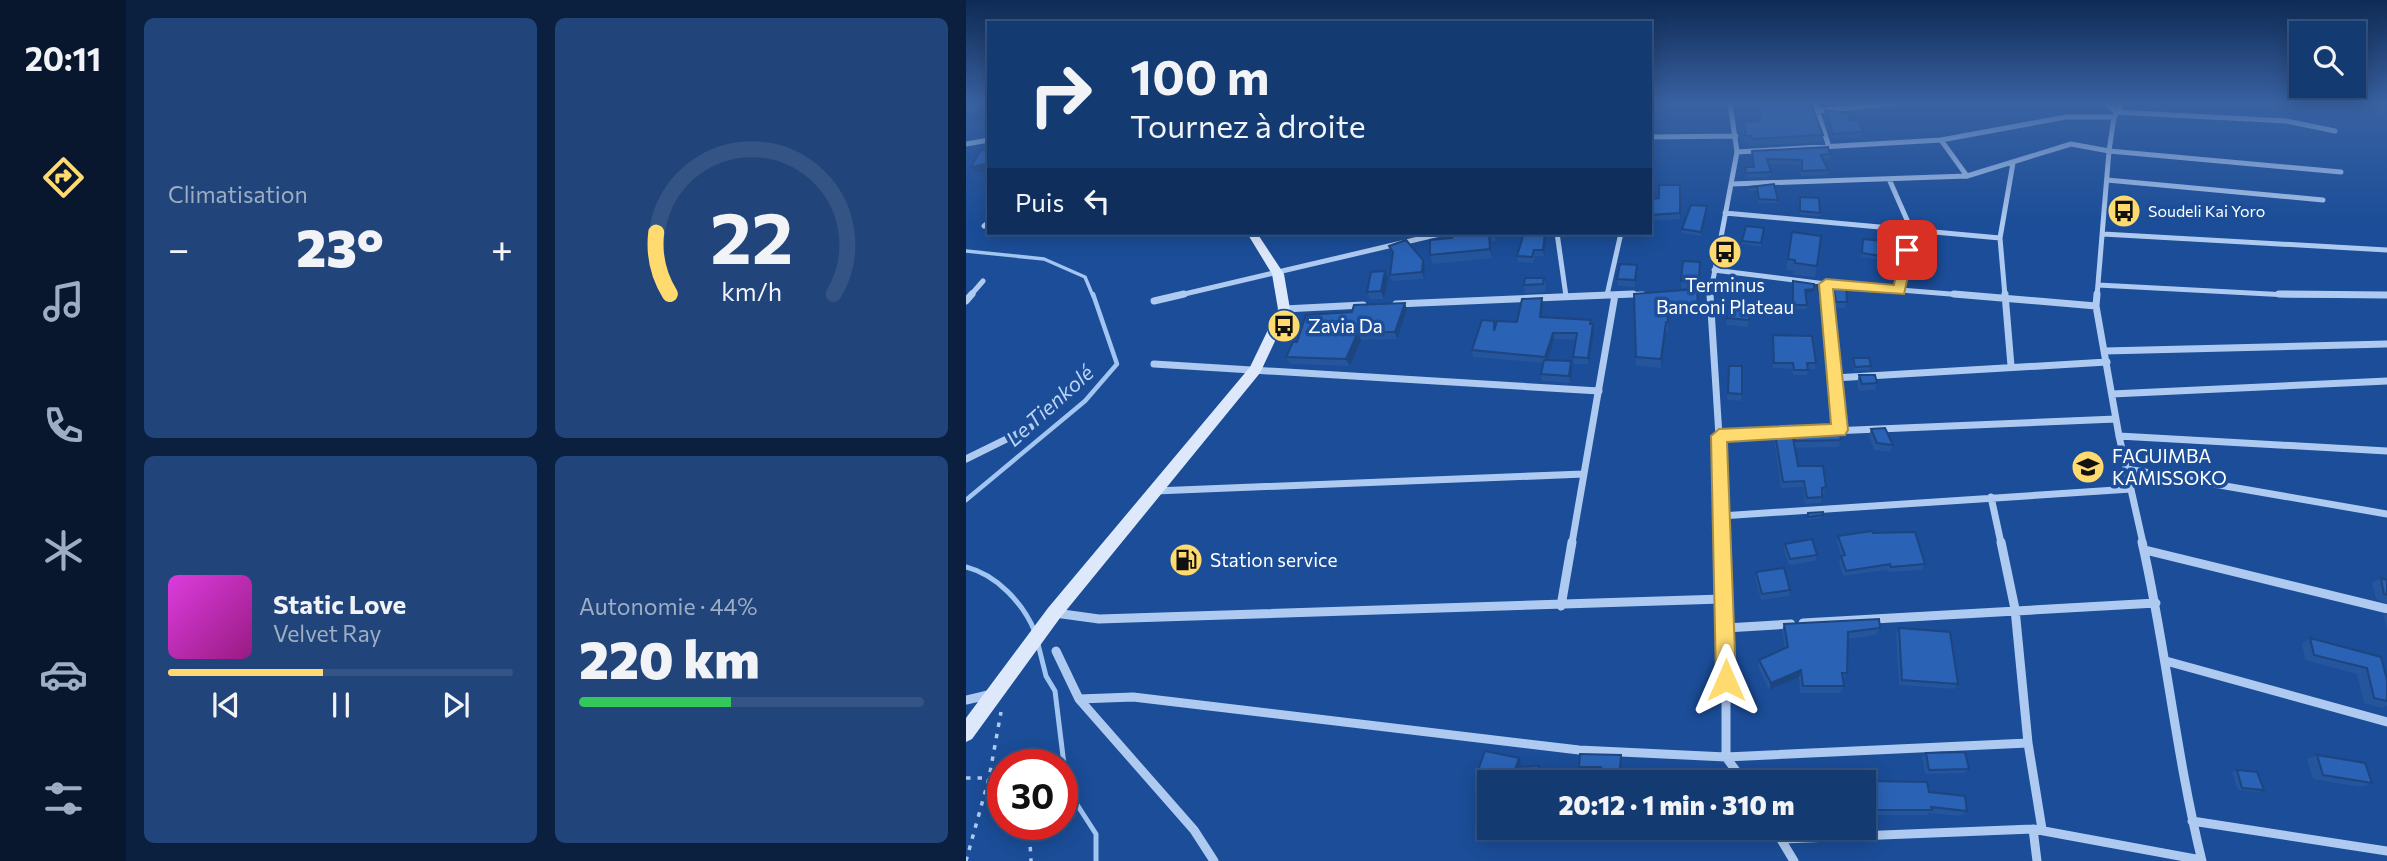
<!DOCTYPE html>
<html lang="fr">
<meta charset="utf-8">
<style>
body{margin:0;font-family:Commissioner,sans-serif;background:#21457a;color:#f1f3f6;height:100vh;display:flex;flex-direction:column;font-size:26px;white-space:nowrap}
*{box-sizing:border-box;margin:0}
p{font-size:23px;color:#9dadc4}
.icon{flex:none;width:38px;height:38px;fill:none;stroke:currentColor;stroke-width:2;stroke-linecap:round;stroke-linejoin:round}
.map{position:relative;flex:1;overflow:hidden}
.side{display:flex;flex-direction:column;gap:18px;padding:18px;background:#0b203f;width:840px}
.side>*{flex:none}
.banner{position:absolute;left:21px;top:21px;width:665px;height:214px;border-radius:0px;box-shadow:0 4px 18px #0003,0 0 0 2px #335484;background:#143a72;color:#f1f3f6;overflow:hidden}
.buttons{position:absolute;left:1323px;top:21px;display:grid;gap:14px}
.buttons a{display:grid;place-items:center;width:77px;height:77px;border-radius:0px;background:#143a72;box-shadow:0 4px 18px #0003,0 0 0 2px #335484;font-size:35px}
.speed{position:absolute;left:21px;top:749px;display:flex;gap:14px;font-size:35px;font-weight:700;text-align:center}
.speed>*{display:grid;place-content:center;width:91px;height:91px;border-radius:50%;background:#143a72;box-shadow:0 4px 18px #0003,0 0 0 2px #335484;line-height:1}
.speed .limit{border:10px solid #d22;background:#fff;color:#111}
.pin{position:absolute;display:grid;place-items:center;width:60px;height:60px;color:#fff;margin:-30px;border-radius:14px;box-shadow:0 4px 10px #0006}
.me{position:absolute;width:77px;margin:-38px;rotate:0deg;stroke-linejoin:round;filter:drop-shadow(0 0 5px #0008)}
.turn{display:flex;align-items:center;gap:24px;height:147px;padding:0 28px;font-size:32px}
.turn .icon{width:91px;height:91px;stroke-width:2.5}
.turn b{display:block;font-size:49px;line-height:60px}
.then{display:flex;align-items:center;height:66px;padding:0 28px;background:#0003;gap:14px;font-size:26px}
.big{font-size:52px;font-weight:800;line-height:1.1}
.side .card{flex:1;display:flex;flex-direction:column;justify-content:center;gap:10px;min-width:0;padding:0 24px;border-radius:10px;background:#21457a}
.side .dial{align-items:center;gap:0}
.dial svg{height:182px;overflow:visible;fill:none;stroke:#335484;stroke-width:7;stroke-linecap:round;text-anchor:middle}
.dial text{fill:#f1f3f6;stroke:none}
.song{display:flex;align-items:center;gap:21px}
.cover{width:84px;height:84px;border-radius:10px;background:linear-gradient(135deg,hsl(300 70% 55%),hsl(310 70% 35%))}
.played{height:7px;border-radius:4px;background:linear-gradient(90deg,#ffda6f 45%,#335484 45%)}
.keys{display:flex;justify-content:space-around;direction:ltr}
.heat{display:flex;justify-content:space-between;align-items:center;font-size:38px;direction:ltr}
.charge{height:10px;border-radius:5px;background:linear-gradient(90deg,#34c759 44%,#335484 0)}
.side .tiles{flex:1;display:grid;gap:18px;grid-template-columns:repeat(2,1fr)}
.trip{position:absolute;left:511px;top:770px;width:399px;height:70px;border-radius:0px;background:#143a72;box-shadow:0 4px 18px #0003,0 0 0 2px #335484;font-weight:800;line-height:70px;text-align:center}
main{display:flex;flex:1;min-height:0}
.menu{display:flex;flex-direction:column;width:126px;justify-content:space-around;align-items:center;background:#08172e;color:#9dadc4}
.menu .icon{width:49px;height:49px}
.menu .on{color:#ffda6f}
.menu b{font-size:32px;color:#f1f3f6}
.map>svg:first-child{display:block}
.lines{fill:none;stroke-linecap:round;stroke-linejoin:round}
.stream-far2{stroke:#a2c5f2;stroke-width:3.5}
.stream-far1{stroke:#a2c5f2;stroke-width:4.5}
.stream{stroke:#a2c5f2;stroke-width:5}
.path{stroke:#afcaf0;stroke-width:3.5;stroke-dasharray:4.5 7;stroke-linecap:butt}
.minor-far2{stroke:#afcaf0;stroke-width:5}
.minor-far1{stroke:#afcaf0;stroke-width:7}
.minor{stroke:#afcaf0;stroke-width:9}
.secondary{fill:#dde9fb;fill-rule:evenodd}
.wall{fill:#24559d}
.shaded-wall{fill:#1d457f}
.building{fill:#2a63b6;stroke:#1d457f;stroke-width:2}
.route{fill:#ffda6f;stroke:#a68e48;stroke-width:2}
.labels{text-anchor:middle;stroke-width:7;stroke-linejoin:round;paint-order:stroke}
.far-poi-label{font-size:16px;fill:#fff;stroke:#1b4d98;text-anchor:start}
.poi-label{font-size:19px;fill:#fff;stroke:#1b4d98;text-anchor:start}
.water-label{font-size:21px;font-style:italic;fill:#bcd5f7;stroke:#1b4d98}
</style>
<main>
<nav class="menu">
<b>20:11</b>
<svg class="icon on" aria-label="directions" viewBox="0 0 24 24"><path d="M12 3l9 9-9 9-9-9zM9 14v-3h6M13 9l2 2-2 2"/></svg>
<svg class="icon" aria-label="music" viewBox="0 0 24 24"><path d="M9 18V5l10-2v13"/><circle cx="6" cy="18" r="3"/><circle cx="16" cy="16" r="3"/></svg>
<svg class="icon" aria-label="phone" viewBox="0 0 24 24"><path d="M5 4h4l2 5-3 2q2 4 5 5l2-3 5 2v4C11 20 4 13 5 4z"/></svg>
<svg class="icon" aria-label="climate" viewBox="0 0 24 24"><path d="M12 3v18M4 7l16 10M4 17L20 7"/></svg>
<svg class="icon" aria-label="car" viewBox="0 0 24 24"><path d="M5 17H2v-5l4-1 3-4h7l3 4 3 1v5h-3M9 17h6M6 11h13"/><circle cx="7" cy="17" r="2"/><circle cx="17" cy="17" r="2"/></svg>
<svg class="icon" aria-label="filters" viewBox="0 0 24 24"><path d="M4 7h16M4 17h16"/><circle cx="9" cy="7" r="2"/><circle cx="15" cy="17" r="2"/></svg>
</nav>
<section class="side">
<div class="tiles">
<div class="card"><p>Climatisation</p>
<div class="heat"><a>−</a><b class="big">23°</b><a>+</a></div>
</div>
<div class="card dial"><svg viewBox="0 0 100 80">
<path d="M14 69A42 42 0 1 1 86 69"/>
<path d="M14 69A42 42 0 0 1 8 42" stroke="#ffda6f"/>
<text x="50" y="56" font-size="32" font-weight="700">22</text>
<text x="50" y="72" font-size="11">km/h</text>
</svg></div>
<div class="card">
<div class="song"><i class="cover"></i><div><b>Static Love</b><p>Velvet Ray</p></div></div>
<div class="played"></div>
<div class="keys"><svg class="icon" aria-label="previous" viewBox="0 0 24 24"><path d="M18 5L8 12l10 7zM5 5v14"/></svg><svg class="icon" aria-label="pause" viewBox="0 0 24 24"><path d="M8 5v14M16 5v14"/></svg><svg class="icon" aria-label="next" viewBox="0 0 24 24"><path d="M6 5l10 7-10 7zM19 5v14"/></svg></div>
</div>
<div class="card"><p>Autonomie · 44%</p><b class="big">220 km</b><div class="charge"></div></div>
</div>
</section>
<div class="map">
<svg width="1421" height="861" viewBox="0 0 1421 861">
<rect width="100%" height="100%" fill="#1b4d98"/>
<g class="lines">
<path class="stream-far2" d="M0,251L78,259L119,277L127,296"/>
<path class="stream-far1" d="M0,500L119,401L151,364L127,294"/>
<path class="stream" d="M0,567C31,575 57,603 69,632
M72,644L80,676L89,691L101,789L130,834V861"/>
<path class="path" d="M0,778H23L37,773
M63,824L65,861
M0,861L23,778L35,712"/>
<path class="minor-far2" d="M849,103L863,147
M1140,103L1150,112L1320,121L1369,131
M850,111L934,103
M684,137L770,136
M975,140L1001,176
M0,144L23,140
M771,152L975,140L1100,117H1148
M923,179L945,229L934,290
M1141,180L1357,200
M765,184L1001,176L1105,144L1143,151L1375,172
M759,213L1034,238
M18,226L23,222
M591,233L600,296
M1137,234L1421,250
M748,270L860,284L1009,296
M860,284L861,296
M1132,285L1324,295H1421
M641,295L655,233
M4,296L17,281
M210,296L478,233
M624,296L677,294
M744,296L771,152L764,103
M1039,296L1034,238L1047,163
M1131,296L1143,151L1148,117L1156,103"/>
<path class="minor-far1" d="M744,294L753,436L755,543
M861,294L874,430
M988,294L1130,306
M1039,294L1045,366
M1131,294L1130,306L1153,436L1177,543
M1313,294L1421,295
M0,301L6,294
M188,301L218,294
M430,304L667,294
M318,309L397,305
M1139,351L1421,344
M188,364L633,391
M868,378L1141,362
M1146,394L1421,381
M865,431L1150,419
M753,436L836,432
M1153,436L1421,451
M0,459L65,427
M1161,469L1421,514
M189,491L618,474
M1025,497L1035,543
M755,516L1165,489
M606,543L649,295"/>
<path class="minor" d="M755,542L756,599L760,628V757L778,782
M1035,542L1049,609L1062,743L1076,829
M1176,542C1200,647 1210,756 1236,861
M1179,550L1421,609
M595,606L606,542
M89,613L133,619L756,599
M837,623L1190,603
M760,628L825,624
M90,651L113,699L228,830L248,861
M1200,661L1421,722
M113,699L167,697L613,750L760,757L1062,743
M0,700L22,695
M1226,821L1421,851
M808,828L828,861
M1067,829L1071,861
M816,839L1067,829L1235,860"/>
<path class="secondary" d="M281,233H291L318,274L324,309L294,373L94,618L6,739L0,742V718L82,608L284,367L312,309L306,274Z"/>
</g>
<path class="wall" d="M792,103H815L816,105L857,135L856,142L785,146V143H779L776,128L777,122L793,121Z
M859,110L883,120L897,132L896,137L866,139L858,115Z
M786,151L864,154V159L857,160L862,170L861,175L835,176V165L803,164L805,172L804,177L780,178L779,167H787Z
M808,184L812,200L811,203H792L791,190L783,191V187Z
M714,185V219L684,221V199L693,198Z
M834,197L854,213V216L834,215Z
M741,206L735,236L716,233V229Z
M798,228L795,247L776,244V241Z
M826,232L851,266L849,277L827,275V271L820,270Z
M483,233H528L530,241L525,242L526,258L467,264L464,255L485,238Z
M558,233H581L578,256H569L567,263L552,262L551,256Z
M633,233H649V236L633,237Z
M897,239L915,256L914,260L895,257Z
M423,246L459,267L458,279L426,281L424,275L427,255Z
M717,261L734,262L733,288H715Z
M671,265V272L669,287L652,286L651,279Z
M578,278L580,285L579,292L559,293L558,285Z
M422,279L418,299H404L401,292Z
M827,281L847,292L840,294L841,305V309H826Z
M867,284L881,302L879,308H869L866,290Z
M850,285L857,305L856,308H855L849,288Z
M731,289V315H702V331H700L695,368L670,366L668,294Z
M439,303L441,310L431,339L395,340L384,366L324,364L320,357L386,312Z
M577,304L576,317L625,324L628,331L623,364H608L607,357L610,340L588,339L581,360L606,368L605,383L576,381L575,374L577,363L507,357L506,350Z
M762,306L784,308L782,327L760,325Z
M807,335L850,363L849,369H842L841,375H827L826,369L807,368Z
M887,358L905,366L904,370L888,371L886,362Z
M763,366L776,394L775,401L761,400Z
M893,375L911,383L909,390L893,391L891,383Z
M905,429L927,445L924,452L908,450L903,436Z
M828,432L875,440L873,447L829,448L832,466L860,487L858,494H856L855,503L839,504L837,487L815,488L808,440L809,433L827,438Z
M842,513L857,515L856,518L841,520Z
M907,533L959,564L956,570L923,572L922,570L877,576L873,562L875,556L871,542L872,536Z
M819,544L851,555L849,561L823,565L818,550Z
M790,572L824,590L823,596L795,600L789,578Z
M1415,578L1421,580V604L1410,599L1406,583Z
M1421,613V630L1417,615Z
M818,624L914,628L910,635L882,639L881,673L877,680L878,686L874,693H834L833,677L803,690L792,667L793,660L819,649L816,631Z
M933,628L992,684L988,689L933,685L930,634Z
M1344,638L1415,657L1421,680V706L1416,708L1398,703L1391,674L1339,660L1336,644Z
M960,753L1003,769L998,773L959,774L956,757Z
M655,755L656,759L636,772L615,771L613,767Z
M1351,755L1406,783L1395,787L1347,779L1341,759Z
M553,758L555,762L553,767L575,770L574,782H540L514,776L511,773Z
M1271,770L1298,790L1293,792L1272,790L1266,772Z
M841,780L961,782L963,792L999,796L1001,811L994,816L963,813L960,815H898V782H840Z"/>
<path class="shaded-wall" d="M14,103H18L20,107L16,119L0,122V115Z
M23,163V170L10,172L5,167Z
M523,233L525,242L526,258L524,249Z
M579,233H581L578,256L577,250Z
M457,260L459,267L458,279L456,272Z
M671,265V272L669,287V280Z
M419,271L422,279L418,299L415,291Z
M848,289L847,292L839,294V290Z
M576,298L577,304L575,324L574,317Z
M439,303L441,310L431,339L429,332Z
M700,322V331L695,368V359Z
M627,324L628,331L623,364L622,358Z
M392,332L395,340L384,366L380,359Z
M587,333L588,339L581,363L579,357Z
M605,361L606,368L605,383L603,376Z
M835,670L833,677L803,690L805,683Z
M553,758L555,762L552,771L550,767Z
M573,766L575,770L574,782H572Z"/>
<path class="building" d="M0,103H14L11,113L0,115Z
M793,103H815L816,105L846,106L857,135L786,139L785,136H780L777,122L794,121Z
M859,110L882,113L883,120H893L897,132L867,134Z
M862,147L864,154L855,155L862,170L836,171V160L801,159L805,172L780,173L779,167H788L786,151Z
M23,149V163L5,167L15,150Z
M808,184L812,200L793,199L791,187H783Z
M693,185H714V213L684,215V199L693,198Z
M834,197L853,198L854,213L834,211Z
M725,205L741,206L735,232L716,229Z
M780,226L798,228L795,243L776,241Z
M826,232L855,236L851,266L829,263V260L822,259Z
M484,233H524H523L524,249L464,255V240L486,238Z
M558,233H579L577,250H568L566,257L551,256Z
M897,239L916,241L915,256L896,253Z
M440,240L457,260L456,272L424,275L427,252L423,246Z
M717,261L734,262L733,280L715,281Z
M654,264L671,265L669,280L651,279Z
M419,271L415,291L401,292L405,272Z
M559,278H578L577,284L558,285Z
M827,281L848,284V289L839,290L841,305H827Z
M867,284L880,285L881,302H870Z
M850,285H856L857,305H856Z
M731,289L732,306H701L702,322H700L695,359L670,357L668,294Z
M576,298L574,317L625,320L624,324H627L622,358L607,357L611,333H587L579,357L506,350L516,320L528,321V331L531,321L551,322L556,299Z
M439,303L429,332H392L380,359L320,357L327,342H331L340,315L386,312L388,305Z
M762,306L784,308L783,320L761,318Z
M807,335L846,336L850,363H841L842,370H828L827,363H808Z
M887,358H903L905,366L889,367Z
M578,360L605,361L603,376L575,374Z
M763,366H776V394L762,393Z
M893,375H909L911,383L896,384Z
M919,428L927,445L911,443L905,429Z
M873,430L875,440L829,441L828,432Z
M826,432L832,466H857L860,487L856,488V497L841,498L838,481L817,482L809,433Z
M857,512V515L842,517V513Z
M906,531L907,533L949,532L959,564L925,567L924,564L880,571L875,556L879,555L872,536Z
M846,539L851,555L824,559L819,544Z
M818,568L824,590L796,594L790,572Z
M1415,578L1421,580V595L1418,594Z
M913,619L914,628L882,632L881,673H876L878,686H837L835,670L805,683L793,660L822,647L818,624Z
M933,628L984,632L992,684L936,680Z
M1344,638L1415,657L1421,680V701L1408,698L1401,668L1348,655Z
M519,751L553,758L550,767L573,766L572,782H553L511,773Z
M999,752L1003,769L963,770L960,753Z
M614,754L655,755L653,782H637L635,767H613Z
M1351,755L1399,763L1406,783L1357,775Z
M1271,770L1291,772L1298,790L1276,788Z
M669,780L670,782H659Z
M841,780L961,782L963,792L999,796L1001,811L965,807L966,810H898V782H841Z"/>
<linearGradient id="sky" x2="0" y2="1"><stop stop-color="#0f2a54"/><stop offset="0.46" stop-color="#3962a2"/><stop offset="1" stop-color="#3962a2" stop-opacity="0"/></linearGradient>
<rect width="1421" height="224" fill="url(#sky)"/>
<path class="route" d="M941,245L948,250L938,294L867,289L882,430L879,435L761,442L770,680L767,686L760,689L753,686L750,680L745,436L753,429L865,424L853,284L860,279L928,285L935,250Z"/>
<defs>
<symbol id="bus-disc" viewBox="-11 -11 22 22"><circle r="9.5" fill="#ffda6f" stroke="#1b4d98"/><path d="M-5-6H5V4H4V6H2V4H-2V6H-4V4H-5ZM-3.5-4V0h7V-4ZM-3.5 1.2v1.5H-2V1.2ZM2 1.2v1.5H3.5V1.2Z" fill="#111"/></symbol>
<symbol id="school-disc" viewBox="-11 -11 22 22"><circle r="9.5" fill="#ffda6f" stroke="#1b4d98"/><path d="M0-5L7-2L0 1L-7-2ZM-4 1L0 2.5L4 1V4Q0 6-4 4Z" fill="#111"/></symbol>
<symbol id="fuel-disc" viewBox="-11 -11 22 22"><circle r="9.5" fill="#ffda6f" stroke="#1b4d98"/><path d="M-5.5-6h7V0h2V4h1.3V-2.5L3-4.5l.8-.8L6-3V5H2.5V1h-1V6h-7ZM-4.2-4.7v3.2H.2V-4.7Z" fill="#111"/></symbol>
</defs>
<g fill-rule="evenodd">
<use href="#bus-disc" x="1139" y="192" width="38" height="38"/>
<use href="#bus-disc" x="740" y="233" width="38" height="38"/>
<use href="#bus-disc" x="299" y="307" width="38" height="38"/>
<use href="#school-disc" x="1103" y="448" width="38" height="38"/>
<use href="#fuel-disc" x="201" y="541" width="38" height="38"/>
</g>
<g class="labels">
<g class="far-poi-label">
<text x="1182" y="217">Soudeli Kai Yoro</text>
</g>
<g class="poi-label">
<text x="759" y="292" text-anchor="middle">Terminus<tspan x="759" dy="22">Banconi Plateau</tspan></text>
<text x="342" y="333">Zavia Da</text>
<text x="1146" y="463">FAGUIMBA<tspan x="1146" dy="22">KAMISSOKO</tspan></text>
<text x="244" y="567">Station service</text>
</g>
<g class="water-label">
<text transform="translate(84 406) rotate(-42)" y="7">Le Tienkolé</text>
</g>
</g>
</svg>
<div class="buttons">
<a><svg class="icon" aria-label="search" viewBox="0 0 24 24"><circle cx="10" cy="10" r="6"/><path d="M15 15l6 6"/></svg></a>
</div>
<div class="speed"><div class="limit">30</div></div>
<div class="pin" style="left:941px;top:250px;background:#d93025"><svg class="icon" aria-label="arrive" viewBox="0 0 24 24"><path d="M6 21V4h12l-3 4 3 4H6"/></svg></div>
<svg class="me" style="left:760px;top:680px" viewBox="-20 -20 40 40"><path d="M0-17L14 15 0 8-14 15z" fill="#ffda6f" stroke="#fff" stroke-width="4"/></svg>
<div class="trip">20:12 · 1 min · 310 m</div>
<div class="banner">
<div class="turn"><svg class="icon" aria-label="right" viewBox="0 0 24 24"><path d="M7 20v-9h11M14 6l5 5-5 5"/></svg><div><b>100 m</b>Tournez à droite</div></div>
<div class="then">Puis<svg class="icon" aria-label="left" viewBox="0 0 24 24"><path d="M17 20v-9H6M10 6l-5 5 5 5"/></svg></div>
</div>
</div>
</main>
